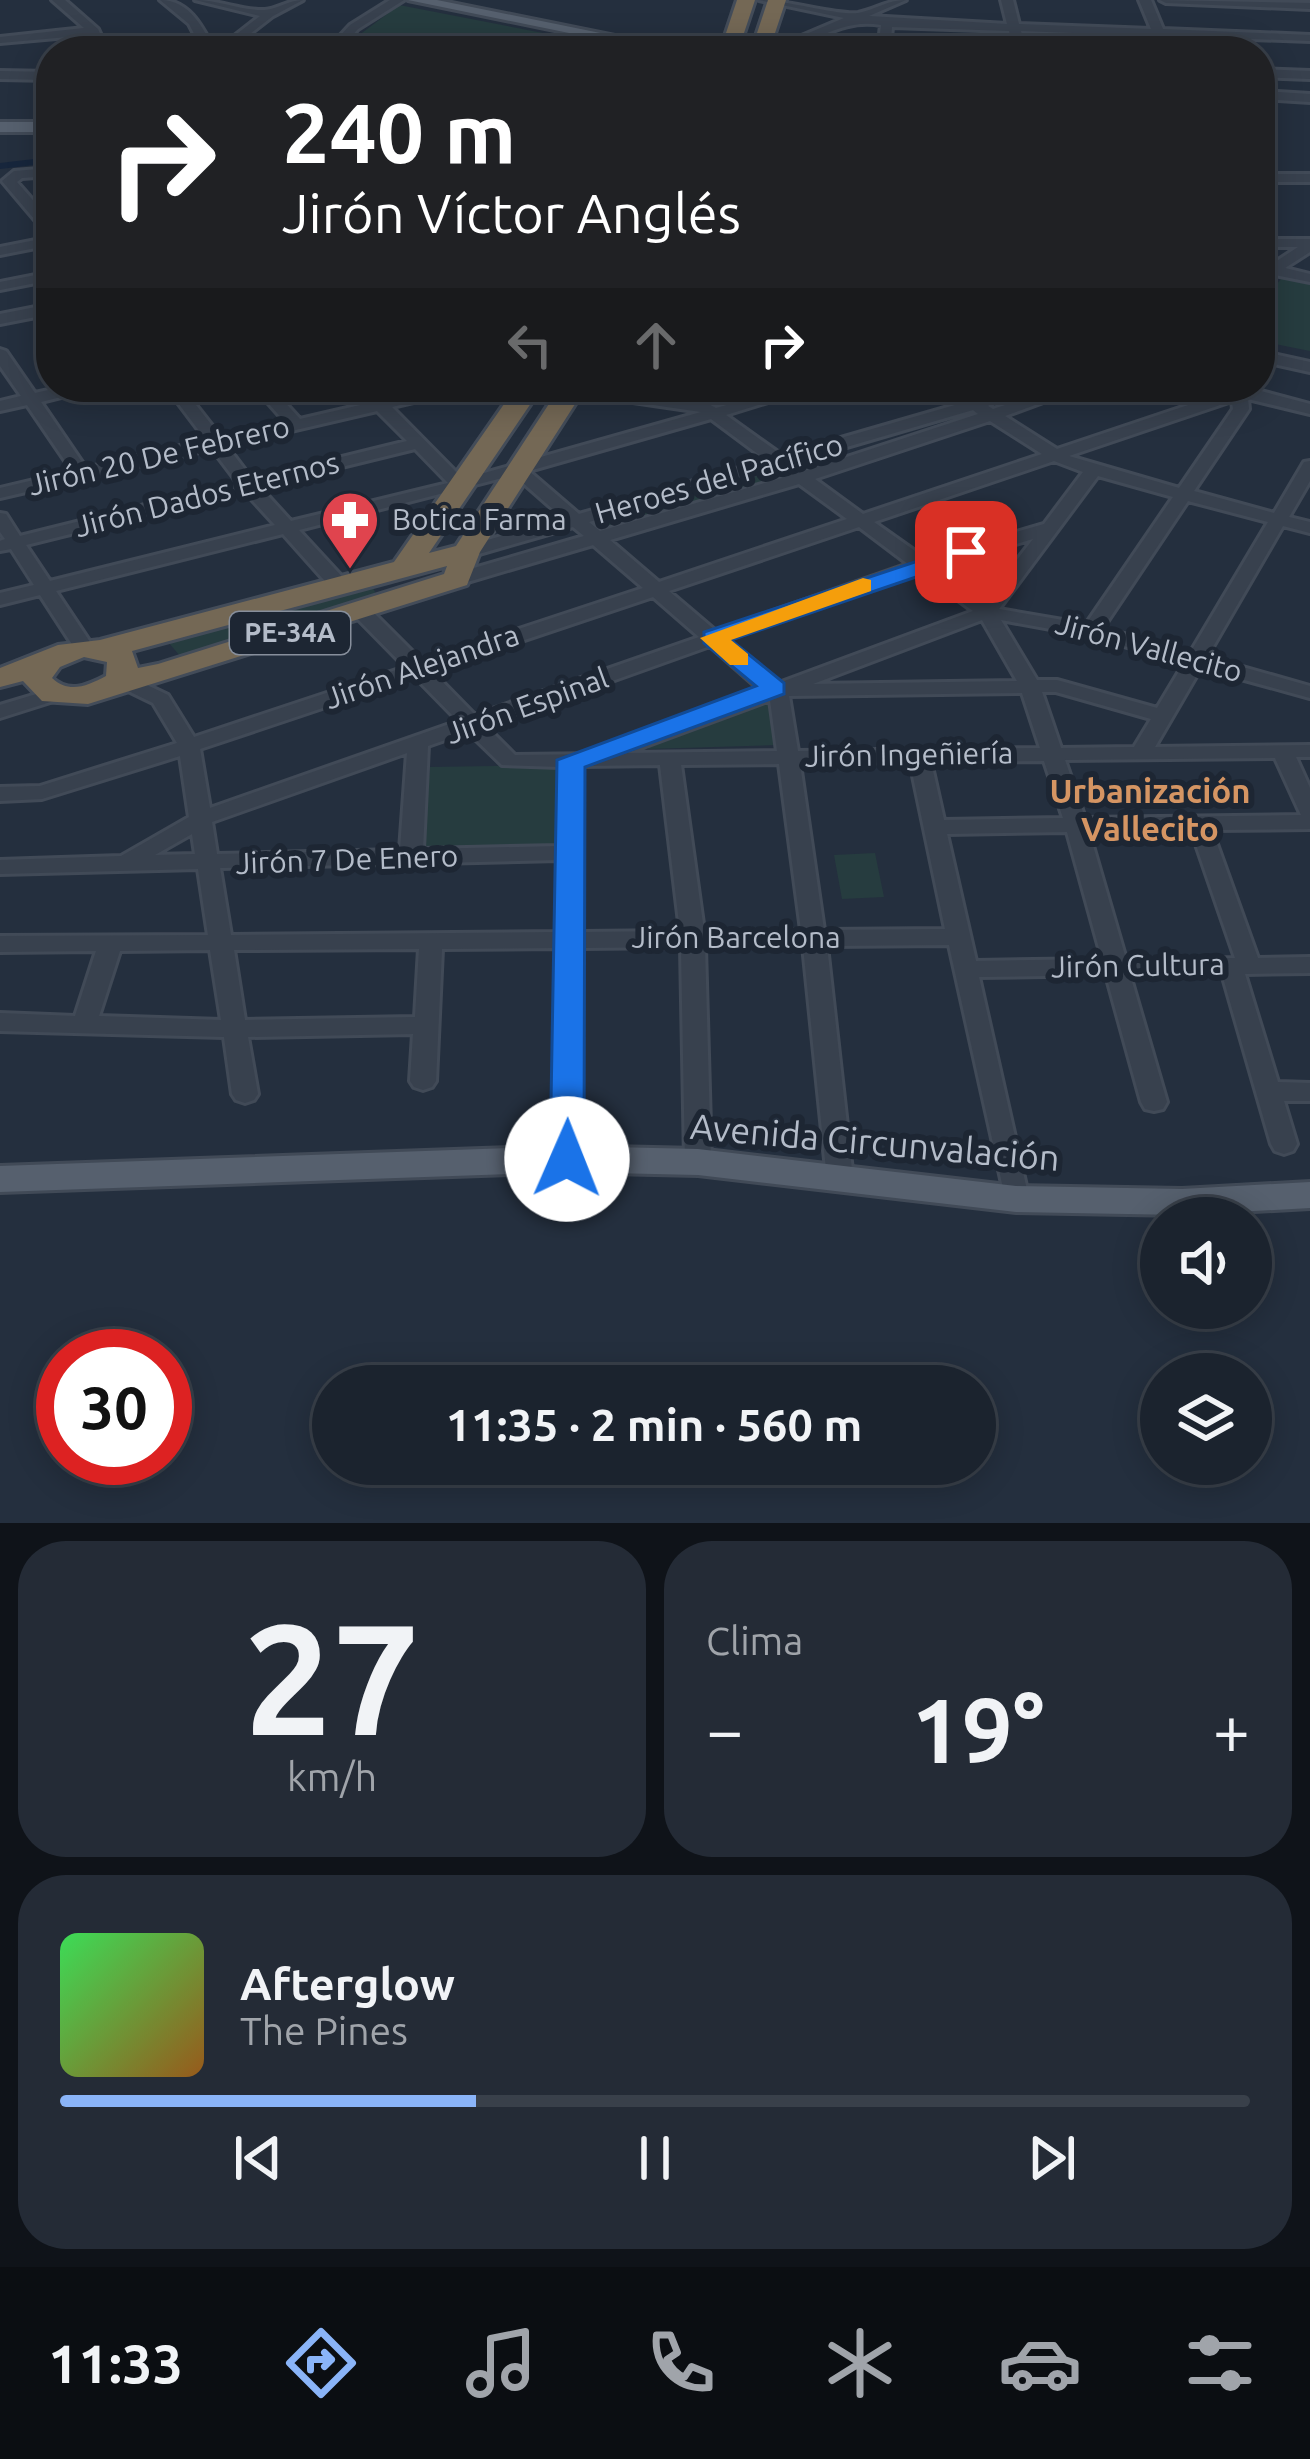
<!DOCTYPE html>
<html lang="es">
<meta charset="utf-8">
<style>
body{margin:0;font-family:Ubuntu,sans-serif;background:#242b36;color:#f1f3f6;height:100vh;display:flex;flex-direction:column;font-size:45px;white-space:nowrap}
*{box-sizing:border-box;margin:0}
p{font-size:39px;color:#a0a4aa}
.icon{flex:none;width:66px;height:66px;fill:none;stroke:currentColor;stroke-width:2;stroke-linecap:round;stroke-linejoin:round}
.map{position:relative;height:1523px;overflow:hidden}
.details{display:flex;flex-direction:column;gap:18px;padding:18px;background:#0f1319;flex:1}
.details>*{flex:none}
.guide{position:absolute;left:36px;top:36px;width:1239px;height:366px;border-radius:48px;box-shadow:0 6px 30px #0003,0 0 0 3px #39404a;background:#202124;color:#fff;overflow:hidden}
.buttons{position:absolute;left:1140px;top:1197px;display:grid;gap:24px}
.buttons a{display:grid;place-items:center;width:132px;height:132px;border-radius:50%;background:#1b232e;box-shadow:0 6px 30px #0003,0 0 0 3px #39404a;font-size:60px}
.speed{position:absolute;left:36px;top:1329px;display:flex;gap:24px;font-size:60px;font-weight:700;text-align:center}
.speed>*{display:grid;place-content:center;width:156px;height:156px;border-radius:50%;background:#1b232e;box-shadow:0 6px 30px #0003,0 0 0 3px #39404a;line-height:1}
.speed .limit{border:18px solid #d22;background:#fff;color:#111}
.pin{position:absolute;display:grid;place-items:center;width:102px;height:102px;color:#fff;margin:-51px;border-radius:24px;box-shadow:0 6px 18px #0006}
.me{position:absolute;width:132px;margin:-66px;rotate:1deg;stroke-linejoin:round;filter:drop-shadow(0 0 9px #0008)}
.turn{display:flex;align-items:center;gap:42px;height:252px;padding:0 48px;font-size:54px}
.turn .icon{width:156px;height:156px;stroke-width:2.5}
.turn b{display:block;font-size:84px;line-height:102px}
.lanes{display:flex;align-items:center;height:114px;padding:0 48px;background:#0003;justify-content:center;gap:60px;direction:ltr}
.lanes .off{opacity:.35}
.big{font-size:90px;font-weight:700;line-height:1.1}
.details .card{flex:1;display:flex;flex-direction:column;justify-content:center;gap:18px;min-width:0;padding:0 42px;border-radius:48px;background:#242b36}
.details .dial{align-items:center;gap:0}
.dial b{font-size:156px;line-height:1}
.song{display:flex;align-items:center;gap:36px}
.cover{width:144px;height:144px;border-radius:18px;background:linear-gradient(135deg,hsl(130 70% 55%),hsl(30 70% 35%))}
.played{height:12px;border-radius:6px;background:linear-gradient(90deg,#8ab4f8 35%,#39404a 35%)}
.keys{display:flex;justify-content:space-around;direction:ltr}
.heat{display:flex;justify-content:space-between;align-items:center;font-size:66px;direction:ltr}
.details .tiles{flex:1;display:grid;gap:18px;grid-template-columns:1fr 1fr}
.card:last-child{grid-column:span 2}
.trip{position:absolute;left:312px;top:1365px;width:684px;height:120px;border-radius:60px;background:#1b232e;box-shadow:0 6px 30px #0003,0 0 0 3px #39404a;font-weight:700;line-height:120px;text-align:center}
.tabs{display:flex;height:192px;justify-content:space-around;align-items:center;background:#0b0e12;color:#a0a4aa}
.tabs .icon{width:84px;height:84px}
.tabs .selected{color:#8ab4f8}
.tabs b{font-size:54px;color:#f1f3f6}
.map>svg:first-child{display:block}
.green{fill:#263c3f}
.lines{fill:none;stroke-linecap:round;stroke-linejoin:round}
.canal{fill:#17263c;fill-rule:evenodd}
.minor-casing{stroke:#414a57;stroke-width:6}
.major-casing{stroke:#414a57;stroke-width:6}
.highway-casing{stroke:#434c59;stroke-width:6}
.minor{fill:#38414e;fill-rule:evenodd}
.major{fill:#56606e;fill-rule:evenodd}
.highway{fill:#746855;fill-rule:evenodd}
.route{fill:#1a73e8;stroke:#114b97;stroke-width:3}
.slow{fill:#f59e0b}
.labels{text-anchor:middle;stroke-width:12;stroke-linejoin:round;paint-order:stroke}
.shield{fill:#1d2633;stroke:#878f9c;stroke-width:3}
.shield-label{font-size:27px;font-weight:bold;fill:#b4bcc9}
.street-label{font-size:30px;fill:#b4bcc9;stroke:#1d2633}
.poi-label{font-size:30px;fill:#b4bcc9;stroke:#1d2633;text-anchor:start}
.neighbourhood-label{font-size:33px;font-weight:bold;fill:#d59563;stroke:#1d2633}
.near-street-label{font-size:36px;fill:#b4bcc9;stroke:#1d2633}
</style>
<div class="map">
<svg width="1310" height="1523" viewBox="0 0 1310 1523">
<rect width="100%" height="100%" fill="#242f3e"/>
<path class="green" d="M399,5L636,51H338Z
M1285,274L1310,279V351L1260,341V305Z
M766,469L780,479L614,529L601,518Z
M371,583L378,599L180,656L168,642Z
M770,700L776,745L648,749L649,743Z
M561,765L560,845L422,848L430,767Z
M875,853L884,897L842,899L834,855Z"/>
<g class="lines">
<path class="canal" d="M51,157V163L0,169V163Z
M761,387H780L742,399L664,401L658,398L664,395L741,393Z"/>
<defs>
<path id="minor" d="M52,0H65L98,29L108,51H96L90,35L0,43V37L84,28Z
M160,0C190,0 203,28 215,51H203L189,24Z
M195,0C219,0 242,11 265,10C278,9 288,0 303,0L273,16L228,51H215L260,16Z
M390,0H404L358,29L338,51H326L350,25Z
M759,0C787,0 838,16 858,13C875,10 887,0 906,0L869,16L1007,24L1001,0H1013L1019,24L1151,29L1139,0H1151L1163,29L1310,35V41L1166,36L1172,51H1160L1154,36L1021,31L1026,51H1014L1009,31L892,27L890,51H878L881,25C835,17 810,51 766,51L844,18Z
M1160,0L1310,3V9L1166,3Z
M1260,69L1310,71V79L1260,77Z
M0,71L51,72V80L0,79Z
M1260,91L1310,94V102L1260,99Z
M51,168V176L22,178L17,182L51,221V234L46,233L2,181L14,171Z
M1260,174H1310V182H1260Z
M51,237V245L0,255V247Z
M1260,239H1310V252L1285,268L1310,274V282L1275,275L1260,282V272L1298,247H1260Z
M51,272V280L0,290V282Z
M51,304V314L0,324V314Z
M0,349L6,351L35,393L62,387H91L89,390L41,402L86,468L206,440L166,387H182L221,437L285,422L254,387H271L300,419L369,403L354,387H371L384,399L438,387H467L465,390L392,407L463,479L701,412L592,396L590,393L598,388L703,401L716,408L790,387H816L726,415L782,455L962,403L939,387H958L977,399L993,398L995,401L988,406L993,409L1060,387H1084L1005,416L1057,449L1230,391V387H1246L1310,404V414L1248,399L1249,409L1194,491L1274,513L1304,462L1310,461V481L1289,517L1310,522V533L1283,526L1207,657L1310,686V698L1201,668L1155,747L1310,745V757H1296L1310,788V829L1212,830L1258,958L1310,957V973L1245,974L1278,1082L1310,1083V1101H1284L1297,1144L1293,1151L1284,1154L1275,1151L1271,1144L1222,974L1130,975L1167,1102L1163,1109L1154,1111L1145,1109L1141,1102L1106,975L979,977L1029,1199L1025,1206L1016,1209L1007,1206L949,945L827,946L853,1179L849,1186L840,1189L831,1186L827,1179L803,946L705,947L711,1162L707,1169L698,1172L689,1169L685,1162L681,947L581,948L580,1159L576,1166L567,1169L558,1166L554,1159L557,948L442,949L436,1081L432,1087L423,1090L414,1087L410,1081L413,1034L248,1037L258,1094L254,1100L245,1103L236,1100L232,1094L224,1037L0,1031V1013L75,1016L96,951L0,952V936L208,935L198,869L0,874V860L121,856L189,817L180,756L42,799L0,801V787L40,786L177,743L153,703L114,684L111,680L114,676H128L168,695L194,737L405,667L353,614L350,610L353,606H367L422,661L643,588L593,545L464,583H450L448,579L450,575L584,536L573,527L472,556H460L457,552L460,548L563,518L514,475L299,530L346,581L348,585L346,589H332L283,534L56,591L94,648L84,654L77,652L40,595L0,605V593L34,585L11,549L0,551V541L5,539L0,532V513L6,514L20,536L237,482L212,449L0,498V488L72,471L27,405L0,411V401L21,396L0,366ZM1232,401L1233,409L1179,488L1069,456ZM973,410L978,414L804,471L792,463ZM377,411L407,441L252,479L227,446ZM711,419L766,460L579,514L529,471ZM990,421L1042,454L863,514L815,479ZM415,449L448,483L291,521L260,487ZM1054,461L1083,472L1044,524L925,558L874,522ZM777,467L789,476L600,531L589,522ZM1098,476L1173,497L1086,624L999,609ZM799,484L847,519L659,582L610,540ZM244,491L275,525L50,581L26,545ZM1188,501L1268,522L1190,653L1103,628ZM859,527L908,564L716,631L669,591ZM1033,539L985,602L936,567ZM920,572L973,611L776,684L726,640ZM653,597L699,637L475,715L432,671ZM982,620L1017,681L813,684ZM1001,620L1089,636L1184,663L1157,708L1057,680H1037ZM710,646L760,690L604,748L602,754L515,755L486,726ZM415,677L458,721L210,808L200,749ZM1042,692H1056L1151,719L1134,747L1061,748ZM1022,693L1040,748L798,751L789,696ZM770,700L777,751L627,753ZM468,732L502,765L560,767L559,846L423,849L428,746ZM407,753L400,850L217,854L212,822ZM1275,758L1301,815L1085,818L1065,760ZM1044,761L1063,818L944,820L931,762ZM910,762L945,929L824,930L800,764ZM779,764L801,930L704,931L681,765ZM660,765L680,931L581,932V766ZM1191,830L1235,958L1126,959L1089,832ZM1067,832L1102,959L976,961L947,834ZM192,834L195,854L155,855ZM559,860L558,932L231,935L220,868ZM419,949L415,1017L245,1020L234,950ZM210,950L221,1020L99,1016L120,951Z
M1260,351L1310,362V372L1260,361Z
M53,689L60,691L63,695L60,699L0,718V705Z"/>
<path id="major" d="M408,0H437L689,51H657Z
M0,122H51V132H0Z
M567,1146L698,1149L1016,1186L1182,1189L1310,1182V1208L1182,1215L1016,1212L698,1175L567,1172L0,1192V1166Z"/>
<path id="highway" d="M737,0H755L738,51H720Z
M768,0H786L769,51H751Z
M516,387H542L429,553L456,546L560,387H586L480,552L467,585L88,704L42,701L23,681L0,687V668L58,645L100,640L394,562ZM447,566L444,574L158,664L138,668L132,651ZM84,657L107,662L106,676C87,686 69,694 52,678L60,667Z"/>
</defs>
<use href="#minor" class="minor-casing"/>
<use href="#major" class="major-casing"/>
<use href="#highway" class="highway-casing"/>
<use href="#minor" class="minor"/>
<use href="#major" class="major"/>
<use href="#highway" class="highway"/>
</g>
<path class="route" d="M966,545L978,552L975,557L731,640L784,683V694L585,767L584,1159L579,1168H555L550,1159L557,760L756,686L704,643V632Z"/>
<path class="slow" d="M863,578L871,580V591L731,640L748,654V665H730L700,638Z"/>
<defs>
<symbol id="pharmacy-pin" viewBox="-11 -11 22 30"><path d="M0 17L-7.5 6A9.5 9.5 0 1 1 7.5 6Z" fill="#e0444e" stroke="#1d2633"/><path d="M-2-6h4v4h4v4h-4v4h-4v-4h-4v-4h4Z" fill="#fff"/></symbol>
</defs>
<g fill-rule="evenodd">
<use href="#pharmacy-pin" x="317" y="487" width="66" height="90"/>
</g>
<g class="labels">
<rect class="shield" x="230" y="612" width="120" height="42" rx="9"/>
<g class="shield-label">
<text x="290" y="642">PE-34A</text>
</g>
<g class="street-label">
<text transform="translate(159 456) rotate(-13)" y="10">Jirón 20 De Febrero</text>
<text transform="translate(719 479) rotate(-16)" y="10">Heroes del Pacífico</text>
<text transform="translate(207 495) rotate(-14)" y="10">Jirón Dados Eternos</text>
<text transform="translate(1149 648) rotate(15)" y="10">Jirón Vallecito</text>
<text transform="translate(422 667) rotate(-19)" y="10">Jirón Alejandra</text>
<text transform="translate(527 706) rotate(-20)" y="10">Jirón Espinal</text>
<text transform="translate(909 755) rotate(-1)" y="10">Jirón Ingeñiería</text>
<text transform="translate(347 860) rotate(-2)" y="10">Jirón 7 De Enero</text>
<text x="736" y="948">Jirón Barcelona</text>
<text transform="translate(1138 966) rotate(-1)" y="10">Jirón Cultura</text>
</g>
<g class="poi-label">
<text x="392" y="530">Botica Farma</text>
</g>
<g class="neighbourhood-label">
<text x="1150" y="803">Urbanización<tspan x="1150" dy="38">Vallecito</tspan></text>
</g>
<g class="near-street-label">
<text transform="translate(875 1142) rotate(5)" y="13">Avenida Circunvalación</text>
</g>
</g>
</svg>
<div class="buttons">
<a><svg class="icon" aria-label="sound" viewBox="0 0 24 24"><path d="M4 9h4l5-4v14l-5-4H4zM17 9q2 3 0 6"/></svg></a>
<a><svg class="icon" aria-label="layers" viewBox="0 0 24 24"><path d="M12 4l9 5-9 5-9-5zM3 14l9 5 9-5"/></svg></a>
</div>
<div class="speed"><div class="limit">30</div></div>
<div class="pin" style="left:966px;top:552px;background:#d93025"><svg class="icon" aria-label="arrive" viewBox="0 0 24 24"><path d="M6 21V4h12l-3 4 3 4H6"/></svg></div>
<svg class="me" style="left:567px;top:1159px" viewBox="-20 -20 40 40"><circle r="19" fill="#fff"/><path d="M0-13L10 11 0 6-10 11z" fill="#1a73e8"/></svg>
<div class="trip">11:35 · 2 min · 560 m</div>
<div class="guide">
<div class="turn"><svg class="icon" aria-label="right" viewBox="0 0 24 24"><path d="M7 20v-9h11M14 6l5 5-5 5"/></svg><div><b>240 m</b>Jirón Víctor Anglés</div></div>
<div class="lanes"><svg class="icon off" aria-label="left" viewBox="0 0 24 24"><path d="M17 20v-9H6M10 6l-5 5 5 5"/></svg><svg class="icon off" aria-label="ahead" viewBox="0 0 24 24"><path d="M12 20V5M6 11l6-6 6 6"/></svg><svg class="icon" aria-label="right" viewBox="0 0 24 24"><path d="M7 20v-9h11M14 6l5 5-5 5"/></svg></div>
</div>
</div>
<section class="details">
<div class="tiles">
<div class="card dial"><b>27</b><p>km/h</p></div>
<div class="card"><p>Clima</p>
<div class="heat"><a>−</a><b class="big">19°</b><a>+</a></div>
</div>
<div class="card">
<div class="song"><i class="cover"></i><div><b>Afterglow</b><p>The Pines</p></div></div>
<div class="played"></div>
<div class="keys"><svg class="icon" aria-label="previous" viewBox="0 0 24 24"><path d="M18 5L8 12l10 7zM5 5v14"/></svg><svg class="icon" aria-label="pause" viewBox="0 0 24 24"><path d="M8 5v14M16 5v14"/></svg><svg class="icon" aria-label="next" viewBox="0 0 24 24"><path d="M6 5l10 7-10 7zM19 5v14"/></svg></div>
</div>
</div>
</section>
<nav class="tabs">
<b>11:33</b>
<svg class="icon selected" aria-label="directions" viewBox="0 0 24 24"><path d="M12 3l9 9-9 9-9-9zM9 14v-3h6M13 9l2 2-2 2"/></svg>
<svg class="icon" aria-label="music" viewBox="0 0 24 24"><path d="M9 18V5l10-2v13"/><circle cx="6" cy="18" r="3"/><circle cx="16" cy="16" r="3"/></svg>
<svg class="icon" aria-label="phone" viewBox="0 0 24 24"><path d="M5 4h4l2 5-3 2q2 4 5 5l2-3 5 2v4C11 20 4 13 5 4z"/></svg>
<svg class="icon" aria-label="climate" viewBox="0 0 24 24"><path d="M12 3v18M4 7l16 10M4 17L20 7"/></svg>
<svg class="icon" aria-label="car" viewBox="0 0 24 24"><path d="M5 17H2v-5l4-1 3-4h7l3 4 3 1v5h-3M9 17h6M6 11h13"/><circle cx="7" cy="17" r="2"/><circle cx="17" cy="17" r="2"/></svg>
<svg class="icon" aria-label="filters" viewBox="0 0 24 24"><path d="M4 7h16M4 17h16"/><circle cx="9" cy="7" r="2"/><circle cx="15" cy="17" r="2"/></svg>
</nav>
